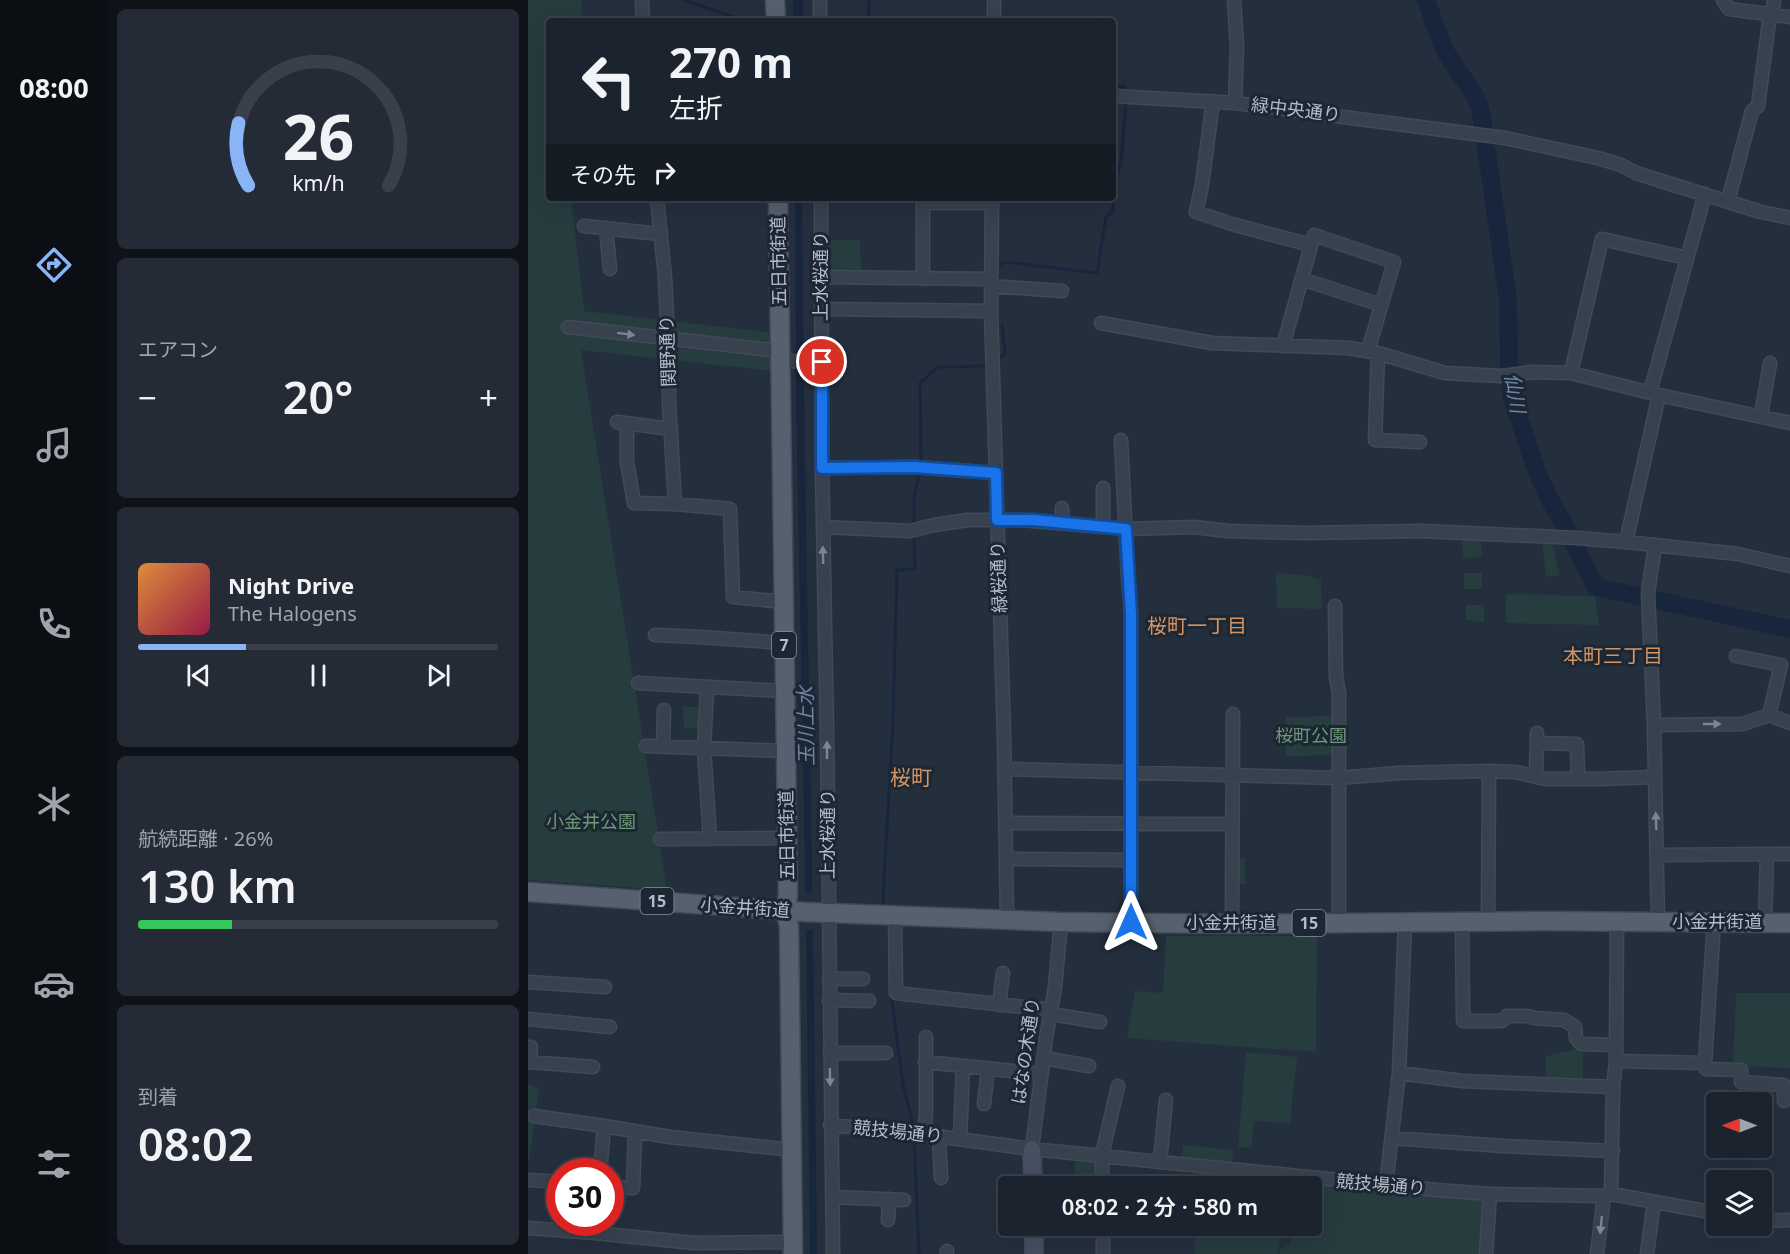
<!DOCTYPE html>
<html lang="ja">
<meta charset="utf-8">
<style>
body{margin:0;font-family:"Noto Sans","Noto Sans JP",sans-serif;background:#242b36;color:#f1f3f6;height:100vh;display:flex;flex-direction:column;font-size:22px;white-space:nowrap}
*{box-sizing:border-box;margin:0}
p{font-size:20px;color:#a0a4aa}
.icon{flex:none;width:33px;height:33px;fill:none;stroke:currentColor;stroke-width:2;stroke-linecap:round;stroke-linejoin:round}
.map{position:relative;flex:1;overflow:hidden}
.sheet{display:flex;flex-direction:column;gap:9px;padding:9px;background:#0f1319;width:420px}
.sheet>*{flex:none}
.top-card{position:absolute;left:18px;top:18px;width:570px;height:183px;border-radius:6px;box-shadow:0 6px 24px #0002,0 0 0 2px #39404a;background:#1b232e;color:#f1f3f6;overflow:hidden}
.needle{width:39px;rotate:270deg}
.tools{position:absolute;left:1178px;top:1092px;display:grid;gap:12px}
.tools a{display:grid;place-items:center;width:66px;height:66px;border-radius:6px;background:#1b232e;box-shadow:0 6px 24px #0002,0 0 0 2px #39404a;font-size:30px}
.speed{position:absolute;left:18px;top:1158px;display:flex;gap:12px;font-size:30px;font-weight:700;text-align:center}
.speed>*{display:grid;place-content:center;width:78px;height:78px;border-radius:50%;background:#1b232e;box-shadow:0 6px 24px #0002,0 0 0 2px #39404a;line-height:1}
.speed .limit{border:9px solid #d22;background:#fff;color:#111}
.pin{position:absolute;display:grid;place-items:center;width:51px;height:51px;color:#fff;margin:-26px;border:3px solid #fff;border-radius:50%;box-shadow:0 2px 6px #0007}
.me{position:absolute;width:66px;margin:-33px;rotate:0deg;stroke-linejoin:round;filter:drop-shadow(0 0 4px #0008)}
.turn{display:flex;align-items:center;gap:21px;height:126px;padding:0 24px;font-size:27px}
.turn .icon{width:78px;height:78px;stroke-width:2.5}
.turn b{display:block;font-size:42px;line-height:51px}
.then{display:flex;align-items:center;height:57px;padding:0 24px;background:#0003;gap:12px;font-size:22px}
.big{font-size:45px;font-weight:600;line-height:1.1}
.sheet .card{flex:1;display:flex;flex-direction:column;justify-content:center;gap:9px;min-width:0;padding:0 21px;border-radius:9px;background:#242b36}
.sheet .dial{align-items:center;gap:0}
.dial svg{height:156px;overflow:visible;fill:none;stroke:#39404a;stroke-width:7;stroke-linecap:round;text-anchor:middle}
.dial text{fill:#f1f3f6;stroke:none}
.song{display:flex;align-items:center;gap:18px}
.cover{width:72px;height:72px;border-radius:9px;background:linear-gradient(135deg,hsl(30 70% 55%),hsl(340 70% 35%))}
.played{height:6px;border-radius:3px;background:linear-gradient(90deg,#8ab4f8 30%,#39404a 30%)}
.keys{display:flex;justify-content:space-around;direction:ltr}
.heat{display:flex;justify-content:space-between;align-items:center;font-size:33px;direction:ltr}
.charge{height:9px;border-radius:4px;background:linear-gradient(90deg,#34c759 26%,#39404a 0)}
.trip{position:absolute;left:470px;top:1176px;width:324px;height:60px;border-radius:6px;background:#1b232e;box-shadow:0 6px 24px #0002,0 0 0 2px #39404a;font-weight:600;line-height:60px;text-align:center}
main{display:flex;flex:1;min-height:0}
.menu{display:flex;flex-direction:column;width:108px;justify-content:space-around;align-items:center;background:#0b0e12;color:#a0a4aa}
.menu .icon{width:42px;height:42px}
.menu .current{color:#8ab4f8}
.menu b{font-size:27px;color:#f1f3f6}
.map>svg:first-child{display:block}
.green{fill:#263c3f}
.water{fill:#17263c}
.pier{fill:#242f3e}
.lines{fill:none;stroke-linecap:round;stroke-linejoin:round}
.stream{stroke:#17263c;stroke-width:3}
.river{stroke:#17263c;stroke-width:18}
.street-casing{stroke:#414a57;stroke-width:15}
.secondary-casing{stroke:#414a57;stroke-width:20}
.primary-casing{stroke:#414a57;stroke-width:21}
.street{stroke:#38414e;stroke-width:12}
.secondary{stroke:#465061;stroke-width:16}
.primary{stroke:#56606e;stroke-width:18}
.oneway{fill:#7c8592}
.route-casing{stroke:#114b97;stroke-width:15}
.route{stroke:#1a73e8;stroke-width:10}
.labels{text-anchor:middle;stroke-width:6;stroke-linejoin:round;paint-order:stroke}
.shield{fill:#1d2633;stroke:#878f9c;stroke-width:1.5}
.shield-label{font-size:16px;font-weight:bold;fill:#b4bcc9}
.street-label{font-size:18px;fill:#b4bcc9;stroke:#1d2633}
.park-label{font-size:18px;fill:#6b9a76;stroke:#1d2633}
.water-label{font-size:20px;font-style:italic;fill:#6d86a8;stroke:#1d2633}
.neighbourhood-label{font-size:20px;fill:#d59563;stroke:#1d2633}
.quarter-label{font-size:21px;fill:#d59563;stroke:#1d2633}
</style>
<main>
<nav class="menu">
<b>08:00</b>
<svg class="icon current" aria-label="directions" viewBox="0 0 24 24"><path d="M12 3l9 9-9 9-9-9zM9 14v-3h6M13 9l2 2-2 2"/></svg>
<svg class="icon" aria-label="music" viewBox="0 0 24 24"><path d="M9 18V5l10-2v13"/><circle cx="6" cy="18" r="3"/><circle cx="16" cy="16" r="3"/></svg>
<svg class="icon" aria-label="phone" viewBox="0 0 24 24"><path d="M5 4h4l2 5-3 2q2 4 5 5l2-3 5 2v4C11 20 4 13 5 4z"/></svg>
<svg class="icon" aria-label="climate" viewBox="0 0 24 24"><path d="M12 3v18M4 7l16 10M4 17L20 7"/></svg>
<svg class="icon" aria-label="car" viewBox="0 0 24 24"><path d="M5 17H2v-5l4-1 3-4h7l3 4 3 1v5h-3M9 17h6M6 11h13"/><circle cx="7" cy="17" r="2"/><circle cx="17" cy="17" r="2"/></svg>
<svg class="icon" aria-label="filters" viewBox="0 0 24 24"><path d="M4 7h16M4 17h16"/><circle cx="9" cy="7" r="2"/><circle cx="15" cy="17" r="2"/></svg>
</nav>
<section class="sheet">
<div class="card dial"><svg viewBox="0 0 100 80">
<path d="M14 69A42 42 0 1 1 86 69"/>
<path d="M14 69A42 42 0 0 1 9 37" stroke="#8ab4f8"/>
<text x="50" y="56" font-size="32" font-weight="700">26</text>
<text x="50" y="72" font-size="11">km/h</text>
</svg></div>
<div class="card"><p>エアコン</p>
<div class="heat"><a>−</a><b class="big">20°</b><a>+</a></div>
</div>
<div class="card">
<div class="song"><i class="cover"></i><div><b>Night Drive</b><p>The Halogens</p></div></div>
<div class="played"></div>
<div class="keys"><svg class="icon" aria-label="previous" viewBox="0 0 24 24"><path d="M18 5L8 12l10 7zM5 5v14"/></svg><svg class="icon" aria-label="pause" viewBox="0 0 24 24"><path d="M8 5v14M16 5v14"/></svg><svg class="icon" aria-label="next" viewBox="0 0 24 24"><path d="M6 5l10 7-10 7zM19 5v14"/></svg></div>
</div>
<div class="card"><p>航続距離 · 26%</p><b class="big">130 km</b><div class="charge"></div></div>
<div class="card"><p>到着</p><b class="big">08:02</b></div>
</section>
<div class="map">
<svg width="1262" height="1254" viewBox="0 0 1262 1254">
<rect width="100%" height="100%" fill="#242f3e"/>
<path class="green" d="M0,0H54L53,21H21V198H43L56,311L246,333L245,371L53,350L139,890L0,880Z
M299,240H332L333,273H299Z
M934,538L953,540L954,557L935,558Z
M1014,540H1023L1032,575L1018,577Z
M748,573L783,576L785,578L793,580L794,609L749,608Z
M936,573H954V589H936Z
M978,594L1067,596L1071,625L978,623Z
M938,605H956V622L938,620Z
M155,707H170V729L156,728Z
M807,716V755L758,756V717Z
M364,769L393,770V785H364Z
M717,858V884H709V859Z
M638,936H789L788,1052L599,1038L607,991L635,993Z
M1208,993H1262V1068L1205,1066Z
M1055,1048V1081L1018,1079V1056Z
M718,1052L769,1057L762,1123L726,1121L723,1148L710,1147Z
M0,1083L11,1089L1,1160H0Z
M655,1145L705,1150L704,1164L654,1158Z
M547,1158L566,1159L570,1163V1186H547Z
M769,1181L958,1198L953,1254H752V1250L759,1246H762L764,1226H783V1186H768Z
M667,1226H753L750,1254H667Z"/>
<path class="water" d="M265,0H275V21H265Z
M267,198H274C277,550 286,902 289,1254H282L278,921L268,394Z
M689,1178L741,1182L740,1186H688Z"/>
<path class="pier" d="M274,893H288V930H275Z"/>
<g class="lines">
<path class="stream" d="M155,0L217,21
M340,21L341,0
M585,86L597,87
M470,279L469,266L477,262L569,273L578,217L584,213L589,174L593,162L598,104
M468,360L477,354L474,325
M393,464L392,383L410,367L460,366
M386,526V498L392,471
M356,904L355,897L365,721L369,570L387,569L386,533
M361,927V940
M363,994L375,1085L386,1129
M386,1136L391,1254"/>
<path class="river" d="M898,0C904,16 909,33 916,48C926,71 948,88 953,112L980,300L981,363L983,394L1009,472L1023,502L1036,524L1068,587L1262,629"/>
<defs>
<path id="street" d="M114,0L115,21
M292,0V21
M706,0L709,47L707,103
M1195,0L1201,9L1262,17
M466,21V0
M585,96L707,103L977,138L1070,158L1093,165L1108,173L1146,185L1233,212L1262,218
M685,101L674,185L668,212L707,225L783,245
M129,198L137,277L140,339L141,403L147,504
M293,198L294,468L299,730L305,1254
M464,198L463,311L476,736L479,920
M1200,201L1224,111L1230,106L1241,22L1244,16L1246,0
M56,226L132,234
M78,228L82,269
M293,277L463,279
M395,279V203H464
M774,279L853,305
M463,286L534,291
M293,309L463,311
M573,323L684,343L821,348L850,353L917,373L974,376L1004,372L1043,373L1131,395L1262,423
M40,327L252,351
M755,346L786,235L866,262L840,351
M850,353L847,440L892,442
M257,361L288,362
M1043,373L1074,239L1159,258
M1122,392L1177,194
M1233,416L1242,363
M89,422L143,429
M99,424V462L106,503L147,504L202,509L205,597L256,602
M593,440L600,578L603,614V922
M294,468L386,467L468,473
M575,488V527
M534,508V523
M295,527L382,531L406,525L440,520H493L598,529L666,527L700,531L776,533L894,531L1050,538L1098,542L1210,554L1262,566
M1098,542L1131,395
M1127,545L1120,593L1126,725L1130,922
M807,606L808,677L811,693V923
M127,635L172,637L256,643
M1208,656L1253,665L1241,715
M110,683L256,691
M179,688L176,749L182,838
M1126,725L1215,724L1241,715L1262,723
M1009,743L1049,744L1050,779
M118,746L257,751
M135,746L136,710
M477,769L811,778L871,773L961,771L988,772L1017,779H1069L1126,777
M1008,777L1009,733
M478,823L704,824
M132,839L258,838
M1129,855L1262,854
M478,859L602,860
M367,916L368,993L523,1010
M1237,921L1239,854
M934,922L935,1021H974L979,1016H999L1006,1018L1036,1020L1047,1027L1048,1038L1053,1044L1088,1045
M960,922L961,771
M704,924L705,714
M301,979H335
M0,982L77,987
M301,1000L341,1001
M471,1005L475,973
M523,1014L572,1022
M0,1019L82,1027
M0,1047H3L2,1062L65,1067
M302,1053H358
M516,1058L561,1066
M1088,1061L1177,1063L1186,921
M397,1062L513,1074
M1177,1063L1178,1069L1213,1070V1082L1256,1085V1101
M871,1073L934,1081L1085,1087
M456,1104L460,1069
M6,1116L76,1126
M302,1125L393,1134L504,1149L909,1190L962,1194L1076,1196L1083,1194L1188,1213
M396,1135L398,1112V1037
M411,1137L413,1178
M864,1138L975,1146L1085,1151
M432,1139L435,1066
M504,1149L518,1038L527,987L533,922
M632,1161L638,1100
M72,1172L76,1126L142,1137L264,1150
M3,1180L32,1182
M858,1185L871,1073L877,923
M574,1186V1155L590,1086
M82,1187L105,1188L107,1132
M1083,1194L1085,1087L1088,1061L1089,922
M304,1197L376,1200
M360,1220L361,1199
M1233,1221L1262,1220
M575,1226V1254
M0,1228L67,1233L166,1243L265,1242
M419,1251V1254
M958,1254L962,1194
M1069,1254L1076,1196
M1119,1254L1126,1202"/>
<path id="secondary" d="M504,1149L505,1186
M506,1226V1254"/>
<path id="primary" d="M247,0L248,21
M250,198L260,893L258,911L261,927L265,1254
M0,892L277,912L533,922L704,924L1016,921L1262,923"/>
</defs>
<use href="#street" class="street-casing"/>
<use href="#secondary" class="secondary-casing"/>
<use href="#primary" class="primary-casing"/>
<use href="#street" class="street"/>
<use href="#secondary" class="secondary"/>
<use href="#primary" class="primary"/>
</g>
<defs><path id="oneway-solid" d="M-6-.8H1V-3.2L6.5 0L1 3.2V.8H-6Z" transform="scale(1.5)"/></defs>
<g class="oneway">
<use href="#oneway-solid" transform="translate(98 334) rotate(7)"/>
<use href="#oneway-solid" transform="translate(295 555) rotate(-91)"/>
<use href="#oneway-solid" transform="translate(1184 724)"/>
<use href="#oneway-solid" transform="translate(299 750) rotate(-90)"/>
<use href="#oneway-solid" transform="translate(1128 821) rotate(-92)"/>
<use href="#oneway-solid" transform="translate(302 1077) rotate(89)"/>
<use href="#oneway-solid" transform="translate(1073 1225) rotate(96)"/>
</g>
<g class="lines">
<defs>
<path id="route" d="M294,362V468L386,467L468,473L469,520H506L598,529L603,614V922"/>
</defs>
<use href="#route" class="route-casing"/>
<use href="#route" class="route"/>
</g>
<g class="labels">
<g class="shield">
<rect x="244" y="632" width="24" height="26" rx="4.5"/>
<rect x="112.5" y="888" width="33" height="26" rx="4.5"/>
<rect x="764.5" y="910" width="33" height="26" rx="4.5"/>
</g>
<g class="shield-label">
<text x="256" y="651">7</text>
<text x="129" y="907">15</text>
<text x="781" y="929">15</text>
</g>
<g class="street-label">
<text transform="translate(768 110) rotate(7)" y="6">緑中央通り</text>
<text transform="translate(251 261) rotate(-91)" y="6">五日市街道</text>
<text transform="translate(293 276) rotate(-90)" y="6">上水桜通り</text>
<text transform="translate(140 351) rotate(-92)" y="6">関野通り</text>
<text transform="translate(471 577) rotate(-92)" y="6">緑桜通り</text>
<text transform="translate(300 834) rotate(-90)" y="6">上水桜通り</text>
<text transform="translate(259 835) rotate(-91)" y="6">五日市街道</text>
<text transform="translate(217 908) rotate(4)" y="6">小金井街道</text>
<text x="1189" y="928">小金井街道</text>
<text x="703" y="929">小金井街道</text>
<text transform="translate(498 1051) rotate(-82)" y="6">はなの木通り</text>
<text transform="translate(370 1132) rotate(6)" y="6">競技場通り</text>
<text transform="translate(853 1185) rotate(5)" y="6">競技場通り</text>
</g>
<g class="park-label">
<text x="783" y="742">桜町公園</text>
<text x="63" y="828">小金井公園</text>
</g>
<g class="water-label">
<text transform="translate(987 393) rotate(80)" y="7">仙川</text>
<text transform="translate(278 726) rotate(-91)" y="7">玉川上水</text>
</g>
<g class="neighbourhood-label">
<text x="669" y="633">桜町一丁目</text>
<text x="1085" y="663">本町三丁目</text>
</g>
<g class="quarter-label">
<text x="383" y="785">桜町</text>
</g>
</g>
</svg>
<div class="tools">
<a><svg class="needle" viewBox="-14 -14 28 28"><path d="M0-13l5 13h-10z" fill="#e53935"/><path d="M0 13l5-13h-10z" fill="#a0a4aa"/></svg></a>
<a><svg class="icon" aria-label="layers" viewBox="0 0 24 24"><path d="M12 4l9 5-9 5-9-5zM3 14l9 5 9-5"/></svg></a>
</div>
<div class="speed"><div class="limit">30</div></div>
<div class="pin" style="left:294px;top:362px;background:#d93025"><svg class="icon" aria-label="arrive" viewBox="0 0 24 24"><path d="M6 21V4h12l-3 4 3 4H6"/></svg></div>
<svg class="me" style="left:603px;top:922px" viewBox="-20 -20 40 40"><path d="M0-17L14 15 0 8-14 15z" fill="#1a73e8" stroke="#fff" stroke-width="4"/></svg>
<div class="trip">08:02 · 2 分 · 580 m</div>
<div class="top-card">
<div class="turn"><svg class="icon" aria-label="left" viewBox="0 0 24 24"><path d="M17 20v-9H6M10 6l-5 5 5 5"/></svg><div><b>270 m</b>左折</div></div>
<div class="then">その先<svg class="icon" aria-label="right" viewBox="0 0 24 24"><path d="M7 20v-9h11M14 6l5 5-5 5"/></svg></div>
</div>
</div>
</main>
